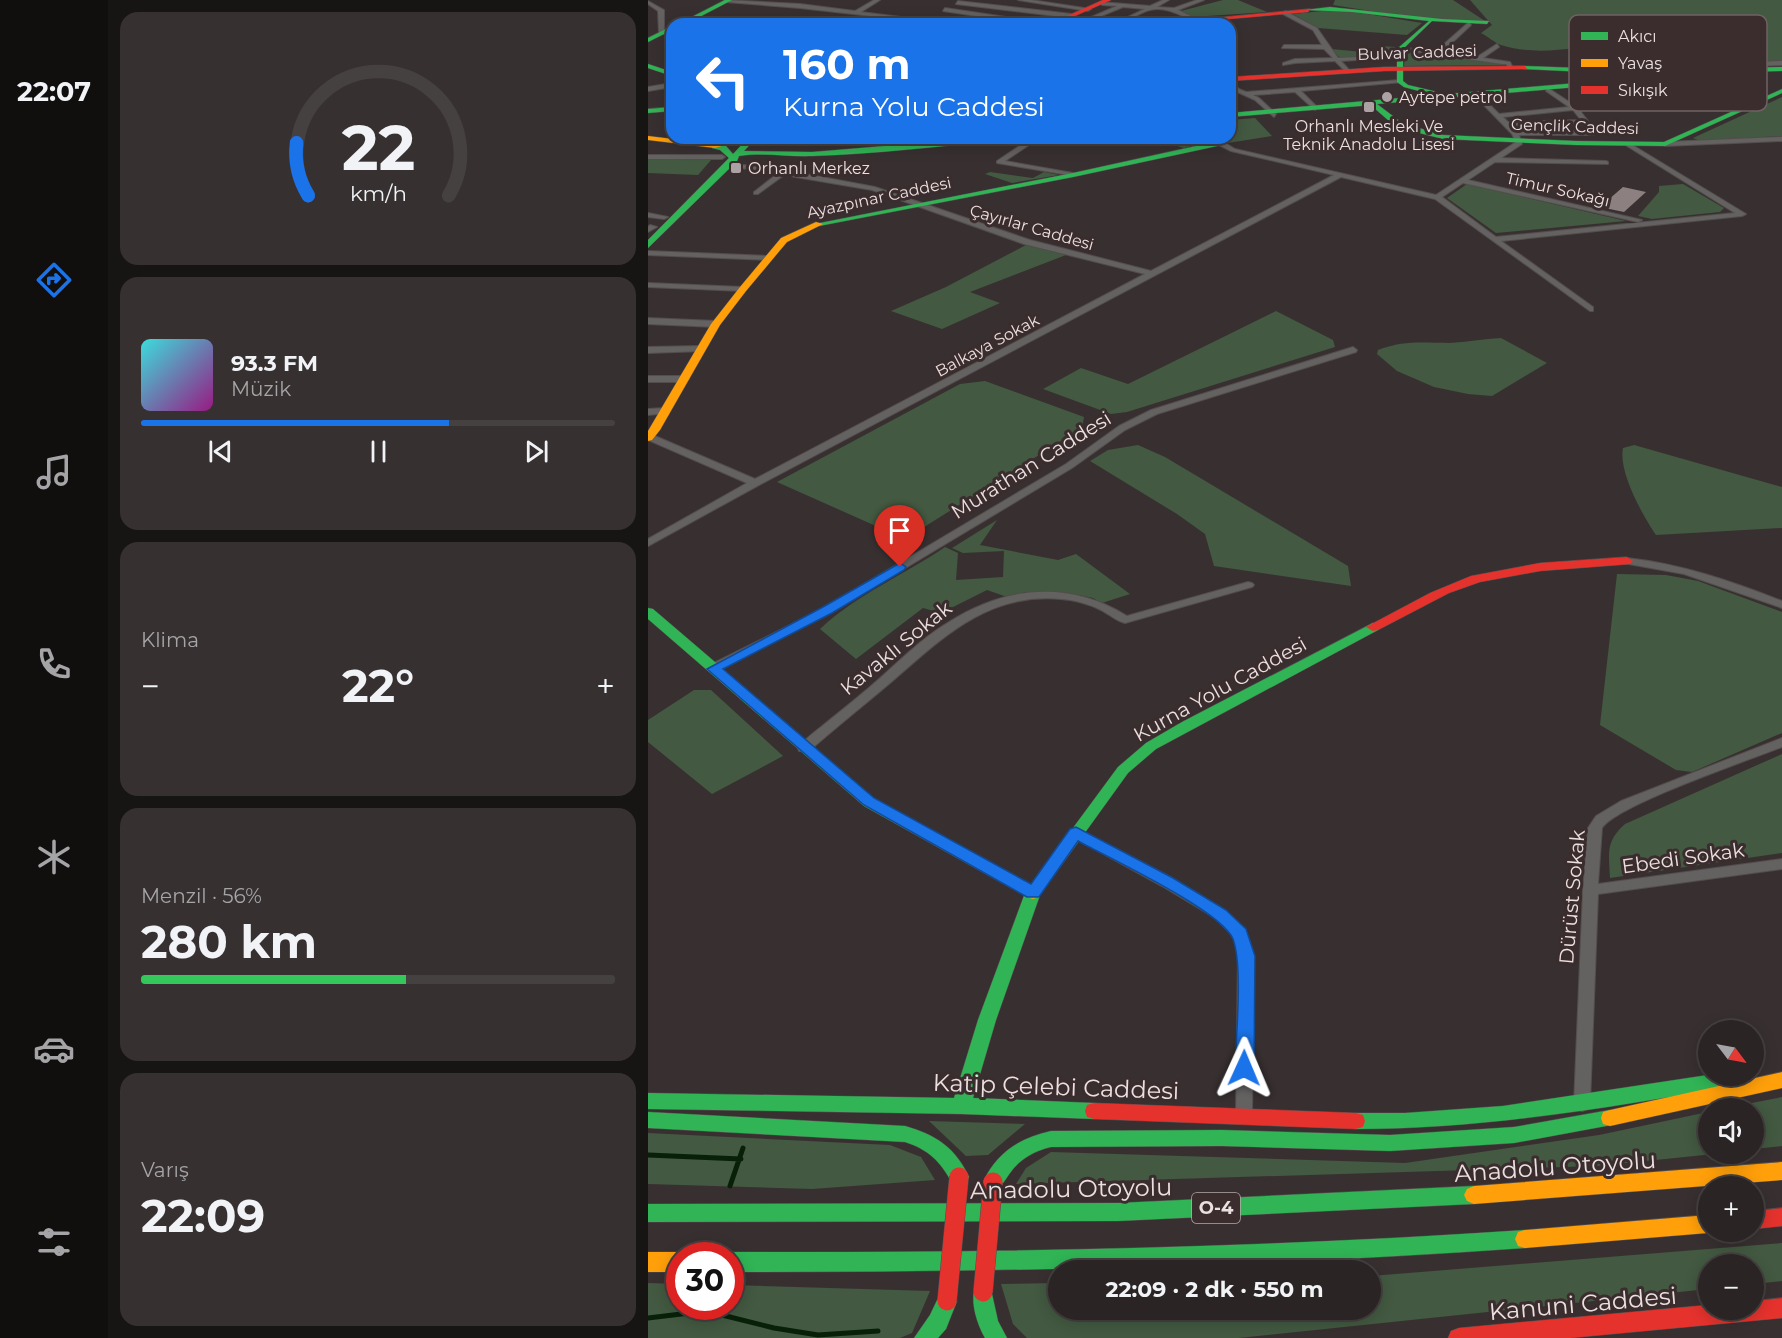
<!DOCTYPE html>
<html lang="tr">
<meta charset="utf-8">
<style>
body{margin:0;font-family:Montserrat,sans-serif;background:#363031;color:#f1f3f6;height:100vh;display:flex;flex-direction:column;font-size:22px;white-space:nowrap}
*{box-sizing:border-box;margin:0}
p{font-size:20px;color:#a5a4a6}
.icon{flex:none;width:33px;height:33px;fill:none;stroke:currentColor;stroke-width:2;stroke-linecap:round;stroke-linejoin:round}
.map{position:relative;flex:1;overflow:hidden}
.panel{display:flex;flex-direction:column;gap:12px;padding:12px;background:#171414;width:540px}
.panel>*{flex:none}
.guide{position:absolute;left:18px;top:18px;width:570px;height:126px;border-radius:18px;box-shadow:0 3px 15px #0003,0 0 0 2px #464141;background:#1a73e8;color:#fff;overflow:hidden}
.needle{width:39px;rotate:122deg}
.tools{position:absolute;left:1050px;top:1020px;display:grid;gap:12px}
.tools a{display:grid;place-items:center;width:66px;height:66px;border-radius:50%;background:#2a2424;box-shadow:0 3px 15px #0003,0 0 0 2px #464141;font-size:30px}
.speed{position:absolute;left:18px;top:1242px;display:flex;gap:12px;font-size:30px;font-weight:700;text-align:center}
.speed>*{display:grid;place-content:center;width:78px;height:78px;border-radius:50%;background:#2a2424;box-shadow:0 3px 15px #0003,0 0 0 2px #464141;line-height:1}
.speed .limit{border:9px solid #d22;background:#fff;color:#111}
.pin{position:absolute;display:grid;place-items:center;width:51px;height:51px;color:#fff;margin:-62px -26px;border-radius:50% 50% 50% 0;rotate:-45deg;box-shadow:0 0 6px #0007}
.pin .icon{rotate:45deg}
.me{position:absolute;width:66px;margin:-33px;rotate:1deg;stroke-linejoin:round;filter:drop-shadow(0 0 4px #0008)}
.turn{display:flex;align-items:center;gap:21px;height:126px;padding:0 18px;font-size:27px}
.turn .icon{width:78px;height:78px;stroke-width:2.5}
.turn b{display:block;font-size:42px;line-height:51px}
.big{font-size:45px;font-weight:700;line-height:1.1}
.panel .widget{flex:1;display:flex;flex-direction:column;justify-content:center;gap:9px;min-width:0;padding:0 21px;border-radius:18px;background:#363031}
.panel .dial{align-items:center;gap:0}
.dial svg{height:156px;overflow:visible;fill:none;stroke:#464141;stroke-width:7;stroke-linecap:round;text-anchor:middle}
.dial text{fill:#f1f3f6;stroke:none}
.song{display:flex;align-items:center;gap:18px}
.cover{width:72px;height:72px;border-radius:9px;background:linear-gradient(135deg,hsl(180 70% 55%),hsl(310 70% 35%))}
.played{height:6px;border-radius:3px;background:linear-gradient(90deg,#1a73e8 65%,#464141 65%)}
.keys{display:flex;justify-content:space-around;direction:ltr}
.heat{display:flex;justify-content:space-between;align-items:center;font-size:33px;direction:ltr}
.charge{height:9px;border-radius:4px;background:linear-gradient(90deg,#34c759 56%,#464141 0)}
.trip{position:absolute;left:400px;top:1260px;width:333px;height:60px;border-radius:30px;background:#2a2424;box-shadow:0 3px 15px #0003,0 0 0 2px #464141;font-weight:700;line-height:60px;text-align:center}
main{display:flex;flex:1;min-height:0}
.dock{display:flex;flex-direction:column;width:108px;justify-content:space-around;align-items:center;background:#110e0e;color:#a5a4a6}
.dock .icon{width:42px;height:42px}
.dock .selected{color:#1a73e8}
.dock b{font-size:27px;color:#f1f3f6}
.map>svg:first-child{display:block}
.green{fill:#435941}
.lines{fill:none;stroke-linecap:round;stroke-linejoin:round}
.stream{stroke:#082008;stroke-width:5}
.building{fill:#8d8080}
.street-casing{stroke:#544d4d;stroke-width:2}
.fast-casing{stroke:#544d4d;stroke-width:1}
.slow-casing{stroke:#544d4d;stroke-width:1}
.jam-casing{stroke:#544d4d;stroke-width:1}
.street{fill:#646161;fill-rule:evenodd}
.fast{fill:#30b455;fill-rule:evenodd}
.slow{fill:#ff9f0a;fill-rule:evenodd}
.jam{fill:#e5322d;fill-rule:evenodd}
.jam-bridge-casing{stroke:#544d4d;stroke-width:20;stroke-linecap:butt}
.jam-bridge{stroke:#e5322d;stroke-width:19}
.route{fill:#1a73e8;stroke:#114b97;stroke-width:1.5}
.poi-dot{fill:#aca2a3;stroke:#3b2c2d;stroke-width:2}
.labels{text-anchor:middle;stroke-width:6;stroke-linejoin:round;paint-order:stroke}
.far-street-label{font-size:16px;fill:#ebe0e1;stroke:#3b2c2d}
.far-poi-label{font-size:16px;fill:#ebe0e1;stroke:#3b2c2d;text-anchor:start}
.shield{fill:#3b2c2d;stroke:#b6aaab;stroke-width:1.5}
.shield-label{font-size:18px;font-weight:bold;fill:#ebe0e1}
.street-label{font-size:20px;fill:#ebe0e1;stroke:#3b2c2d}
.near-street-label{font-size:24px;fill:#ebe0e1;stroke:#3b2c2d}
.key{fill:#3b2c2d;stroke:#706263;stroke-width:1.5}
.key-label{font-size:16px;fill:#ebe0e1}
</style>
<main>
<nav class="dock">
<b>22:07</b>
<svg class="icon selected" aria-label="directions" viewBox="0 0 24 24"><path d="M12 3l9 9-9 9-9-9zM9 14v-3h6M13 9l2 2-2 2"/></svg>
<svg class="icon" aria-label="music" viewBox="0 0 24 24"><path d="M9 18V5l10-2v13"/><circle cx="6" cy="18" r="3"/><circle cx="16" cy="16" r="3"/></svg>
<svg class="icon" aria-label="phone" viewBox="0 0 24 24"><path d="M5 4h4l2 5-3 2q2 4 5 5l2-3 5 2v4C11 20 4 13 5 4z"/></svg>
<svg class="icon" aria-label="climate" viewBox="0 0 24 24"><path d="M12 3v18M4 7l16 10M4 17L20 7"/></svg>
<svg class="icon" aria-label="car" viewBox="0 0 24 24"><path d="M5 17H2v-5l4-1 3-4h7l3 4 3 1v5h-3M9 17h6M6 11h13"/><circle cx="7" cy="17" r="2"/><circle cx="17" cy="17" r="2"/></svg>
<svg class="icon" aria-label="filters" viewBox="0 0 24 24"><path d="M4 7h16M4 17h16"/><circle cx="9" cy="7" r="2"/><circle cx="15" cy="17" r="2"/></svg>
</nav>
<section class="panel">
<div class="widget dial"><svg viewBox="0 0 100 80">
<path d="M14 69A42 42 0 1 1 86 69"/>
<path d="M14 69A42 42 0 0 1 8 42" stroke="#1a73e8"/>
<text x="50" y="56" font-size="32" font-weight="700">22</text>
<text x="50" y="72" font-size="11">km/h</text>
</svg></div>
<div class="widget">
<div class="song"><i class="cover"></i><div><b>93.3 FM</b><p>Müzik</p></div></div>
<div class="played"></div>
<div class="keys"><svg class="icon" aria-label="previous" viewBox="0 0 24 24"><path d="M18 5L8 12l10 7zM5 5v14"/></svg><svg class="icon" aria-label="pause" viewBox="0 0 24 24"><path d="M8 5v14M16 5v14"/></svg><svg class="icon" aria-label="next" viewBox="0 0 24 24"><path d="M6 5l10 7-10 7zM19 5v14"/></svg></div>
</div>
<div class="widget"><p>Klima</p>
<div class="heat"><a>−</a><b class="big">22°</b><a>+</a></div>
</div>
<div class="widget"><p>Menzil · 56%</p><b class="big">280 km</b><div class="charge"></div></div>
<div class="widget"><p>Varış</p><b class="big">22:09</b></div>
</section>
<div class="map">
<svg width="1134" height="1338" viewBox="0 0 1134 1338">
<rect width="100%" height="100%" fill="#383030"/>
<path class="green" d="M575,0H590L619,12L544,17L533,11Z
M687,0H805L837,21H785L685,5Z
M822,0H1134V62L941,69L933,64L928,48C904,51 877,53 853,45C847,43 839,36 833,33L844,25Z
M674,11H701L774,23L759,35L670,28L645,14Z
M733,46L747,47L746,55L692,58L683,49L726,53Z
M757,52L851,62L857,65L756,66Z
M1134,97V136L1052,141L1045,138Z
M607,118L624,136L580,143L573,138H582V120Z
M501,138H557L560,141L536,148Z
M60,158L64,159L50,175L0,173V159Z
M342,172L385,178L396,172L411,175L364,183L337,174Z
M819,184L978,221L848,233L799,198Z
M1035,184L1076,208L1072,212L1004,219L990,216L1011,192V186Z
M378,245L418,255L322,292L352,303L294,329L243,311L298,287Z
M628,311L685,340L687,347L479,412L463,414L395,389L433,368L480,384Z
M853,338L899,363L844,396L820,394L786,387L749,371L729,354L730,350C757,340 774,343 801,343C818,342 836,339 853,338Z
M337,381L436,417L434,428L257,539L129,482L312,384Z
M490,445L517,457L700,566L703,586L566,566L557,534L529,514L442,461L460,450Z
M986,445L1134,487V528L1008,535C995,516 970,472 975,448Z
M349,520L332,545L410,560L428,554L482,594L454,603L445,598L426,594L378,592L359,597L339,590L293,613L275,608L208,659L172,629C208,595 256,575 297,547L310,553L308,580L355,577L356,551L315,553L304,548Z
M969,574L1018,575L1050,581L1134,612V733L1044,772L1028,770L952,725Z
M46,690H63L135,756L64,794L0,742V720Z
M1134,754V853L962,878C961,853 957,842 977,824Z
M1134,1097V1146L1106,1149V1108H1078Z
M1060,1112V1154H1066L949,1166L368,1184L378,1168L403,1152L757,1163L951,1135Z
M281,1121L377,1124L340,1155L318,1156Z
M0,1133L242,1145L273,1157L287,1180L164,1189L0,1184Z
M1134,1243V1281L1106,1284V1264H1060V1289L591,1338H379L365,1324L353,1284L411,1283V1310H723V1276Z
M0,1283L31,1284L32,1306H82L83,1285L282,1291L264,1333L252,1338H0Z"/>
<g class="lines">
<path class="stream" d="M0,1155L93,1159
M82,1186L95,1148
M0,1318L58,1311L126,1328L170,1335L230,1331"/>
</g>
<path class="building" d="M975,187L998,192L976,212L952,207Z"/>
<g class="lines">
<defs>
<path id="street" d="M76,0L152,4L207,11L226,0H232L213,12L309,24H293L152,8L78,2Z
M370,0H383L443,9L440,11Z
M515,0H521L509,7L526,8L549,0H556L530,10L547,18L545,21C532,15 517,6 502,10C489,13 479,24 465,24L497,9L475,7L434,24H427L469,6L454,5L452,2L502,6Z
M0,1L16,10V34L11,33L10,11L0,4Z
M310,1L424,14L427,16L424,18L308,4Z
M297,8L392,22L395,24H381L295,11Z
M637,11L669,28L690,58L752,55L755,57L693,61L702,71L699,73L687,61L647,63L635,65V63L647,59L685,58L676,49L634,48L636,45H674L665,30L635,14Z
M821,22L823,25L793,53L829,57L849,44L851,47L835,58L862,62L865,68H861L858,64H854L749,49L752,47L787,52Z
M1134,61V65L958,73L955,71L958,69Z
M582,80L591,89L598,92L752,80L755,82L653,91L669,107L667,110L647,92L605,95L611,98L628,114L626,117L607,100L587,91L582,86Z
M24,83V87L0,91V87Z
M900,88L929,107L944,126L943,127H939L936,124L863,126L869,131H946L949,133L946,135H871L874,144L853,158L958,161L960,162V164L847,162L820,180L994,220L990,222L815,183L794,197L848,237L1087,213L979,146L978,145L981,143L1098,214L1094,216L853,241L945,307V311H942L787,199L693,177L111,485L0,546V539L99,483L0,440V433L107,479L497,274L376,244L224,190L136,175L110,194H106V192L129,174L81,166L78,164L79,163L136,170L227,187L382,240L503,271L686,175L583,151L569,144L562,138H569L587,149L788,195L868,142L864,134L829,98V96H833L851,114L921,107L898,91ZM925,110L933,120L860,122L855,117Z
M1134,137V141L1017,146L1014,144L1017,142Z
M221,138H231L253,145L250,147Z
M374,138H380L381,145L357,161L425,173L427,174V176L349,163V161L376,143Z
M0,155H74L77,157L74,159H0Z
M0,213L20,217L16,219L0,217Z
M2,225L9,227L0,232V227Z
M0,251L119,256L123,258L119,260L0,255Z
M0,283L95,287L99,289L95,291L0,287Z
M0,318L68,321L72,324L68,327L0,324Z
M52,346L55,347V351L0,353V347Z
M705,347L709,350L708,352L509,414L477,430L424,468L184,612L70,671H62L60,668L62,665L176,608L418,464L471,426L503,410Z
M0,376H37L41,379L37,382H0Z
M17,408L20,409V413L0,415V409Z
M979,558C1033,564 1083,581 1134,601V608L1036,574L975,563L974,561L975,559Z
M600,582L604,583L606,585L604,587L477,623C468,621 461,614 453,610C441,604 427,600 413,599C339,592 293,639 242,683C215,706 187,728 161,751H151L150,748C156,740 165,733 173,727C190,713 207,700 223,686C249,664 272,639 301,622C358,586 421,580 479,616Z
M1134,738V747C1101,760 969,805 954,828L950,884L1134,859V869L950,894L942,1104L940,1109L934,1111L928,1109L926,1104L935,890L940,828L948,816L973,801Z
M428,828L524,878L577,910L597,930L606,956L604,1115L602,1120L596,1122L590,1120L588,1115L590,956L585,936L567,918L514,886L423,836L421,833L423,830Z"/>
<path id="fast" d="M77,0H84L38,24H30Z
M682,7L794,19L841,21L839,24L784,21L755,49V81L760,85L798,94L1000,77L1060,69L1134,67V71L1060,73L1000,81L729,104L754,123L795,135L928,141L1016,142L1132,90L1134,89V93L1017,146L928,145L795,139L748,127L725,107L724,105L582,117V113L786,95L756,87L749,82V49L781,21L704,12L657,10Z
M24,26V30L0,42V38Z
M0,64L24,72V76L0,68Z
M877,66L958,69L961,71L958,73L875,69Z
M24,107V111L0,113V109Z
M100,138H108L96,151L164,152L334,138H361L357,140C293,146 228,154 164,156C139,157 115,152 91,156L89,161L0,248V240L81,158L72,150L64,148V144L78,146L85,154Z
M571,141L575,143L574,145L425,177L171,226L167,224L425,173Z
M0,608L5,609L226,798L296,837L299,841L296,845H286L216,806L0,619Z
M725,623L732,627L730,630L508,749L480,773L392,895L348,1020L325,1098L446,1103L453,1105L455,1111L453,1117L446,1119L313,1114L0,1109V1093L306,1098L330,1020L377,893L470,767L498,743L534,722Z
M1106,1071L1108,1076L1105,1081L1099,1084C969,1106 840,1129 708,1129L701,1127L699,1121L701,1115L708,1113H757L855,1106L1060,1075L1106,1076Z
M962,1110L969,1112L971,1118L969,1124L866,1143L742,1151L574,1146L403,1147C386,1151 372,1159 362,1173C356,1181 354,1187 345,1191L338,1188L335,1182C349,1152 372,1138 403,1131L574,1130L742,1135L866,1127Z
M0,1112L257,1126C288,1135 307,1147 321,1177L318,1183L311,1186L304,1183C293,1162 280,1149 257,1142L0,1128Z
M826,1186L833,1189L836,1195L833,1201L826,1204L470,1221L0,1222V1204L470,1203Z
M877,1230L884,1232L887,1239L884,1246L877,1248C612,1267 348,1272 82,1272V1256H75L82,1252C347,1253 612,1248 877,1230Z
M335,1282L342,1285L350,1321L359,1338H337C329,1324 321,1300 328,1285Z
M299,1291L306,1294L309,1301L298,1329L290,1338H266L282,1315L292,1294Z"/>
<path id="slow" d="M0,136L67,144L88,138L97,139L67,148L0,140Z
M168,222L175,224L139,242L98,291L72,325L12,430L4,440L0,441V431L63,324L92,287L133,238Z
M291,835L391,889L393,893L391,897L385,899L379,897L286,845L283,841L286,837Z
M1134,1072V1088L962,1126L955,1124L953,1118L955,1112L962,1110Z
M1134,1162V1180L826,1204L819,1201L816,1195L819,1189L826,1186Z
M1060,1215V1232H1064L1060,1233L877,1248L870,1246L867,1239L870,1232L877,1230Z
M0,1252H32L39,1256H32V1272H0Z"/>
<path id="jam" d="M455,0H463L409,24H401Z
M662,9L660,12L524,24H502Z
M877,66L879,69L736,71L582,81V77L736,67Z
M979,557L985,561L983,564L892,571L832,582L801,593L730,630L725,631L718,627L782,593L823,576L892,563Z
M446,1103L708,1113L715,1115L717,1121L715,1127L708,1129L446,1119L439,1117L437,1111L439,1105Z
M1134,1208V1226L1106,1229V1211Z
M1134,1298V1318L922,1338H800L803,1331L811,1328L1060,1305V1310H1106V1301Z"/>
</defs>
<use href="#street" class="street-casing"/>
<use href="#fast" class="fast-casing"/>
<use href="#slow" class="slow-casing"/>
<use href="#jam" class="jam-casing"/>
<use href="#street" class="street"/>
<use href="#fast" class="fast"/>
<use href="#slow" class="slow"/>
<use href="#jam" class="jam"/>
<defs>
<path id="jam-bridge" d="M335,1292L345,1182
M299,1301L311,1177"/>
</defs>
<use href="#jam-bridge" class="jam-bridge-casing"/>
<use href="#jam-bridge" class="jam-bridge"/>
</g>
<path class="route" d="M252,563L258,567L256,570L184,613L75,669L226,798L383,884L422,829L428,827L525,878L578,910L598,929L607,956L606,1068L603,1073L596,1076L590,1073L587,1068C588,1037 595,966 585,939C574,911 461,858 430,841L391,897H379L216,805L59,669L175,607Z"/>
<g class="poi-dot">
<circle cx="739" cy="97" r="6"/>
<rect x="715" y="101" width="12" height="12" rx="3"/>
<rect x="82" y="162" width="12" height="12" rx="3"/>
</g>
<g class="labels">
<g class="far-street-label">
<text transform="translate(769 52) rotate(-2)" y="6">Bulvar Caddesi</text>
<text transform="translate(927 126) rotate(2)" y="6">Gençlik Caddesi</text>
<text transform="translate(910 189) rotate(13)" y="6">Timur Sokağı</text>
<text transform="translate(231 197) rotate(-12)" y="6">Ayazpınar Caddesi</text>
<text transform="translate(384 227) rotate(16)" y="6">Çayırlar Caddesi</text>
<text transform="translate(339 345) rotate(-28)" y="6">Balkaya Sokak</text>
</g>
<g class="far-poi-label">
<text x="751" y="103">Aytepe petrol</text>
<text x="721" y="132" text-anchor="middle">Orhanlı Mesleki Ve<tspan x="721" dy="18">Teknik Anadolu Lisesi</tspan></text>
<text x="100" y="174">Orhanlı Merkez</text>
</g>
<rect class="shield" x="544" y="1193" width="48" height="30" rx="4.5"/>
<g class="shield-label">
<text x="568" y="1214">O-4</text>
</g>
<g class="street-label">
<text transform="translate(383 465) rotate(-32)" y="7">Murathan Caddesi</text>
<text transform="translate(248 648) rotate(-39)" y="7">Kavaklı Sokak</text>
<text transform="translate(572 689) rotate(-29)" y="7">Kurna Yolu Caddesi</text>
<text transform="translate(1035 858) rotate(-8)" y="7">Ebedi Sokak</text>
<text transform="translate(924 897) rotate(-85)" y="7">Dürüst Sokak</text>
</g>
<g class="near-street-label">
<text transform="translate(408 1087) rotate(2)" y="8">Katip Çelebi Caddesi</text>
<text transform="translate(907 1167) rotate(-4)" y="8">Anadolu Otoyolu</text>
<text transform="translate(423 1189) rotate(-1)" y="8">Anadolu Otoyolu</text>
<text transform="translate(935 1304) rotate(-5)" y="8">Kanuni Caddesi</text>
</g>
</g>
<rect x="921" y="15" width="198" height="96" rx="9" class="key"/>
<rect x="933" y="32" width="27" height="8" fill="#30b455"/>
<rect x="933" y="59" width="27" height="8" fill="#ff9f0a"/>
<rect x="933" y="86" width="27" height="8" fill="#e5322d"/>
<g class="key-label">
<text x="970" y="42">Akıcı</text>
<text x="970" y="69">Yavaş</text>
<text x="970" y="96">Sıkışık</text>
</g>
</svg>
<div class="tools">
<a><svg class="needle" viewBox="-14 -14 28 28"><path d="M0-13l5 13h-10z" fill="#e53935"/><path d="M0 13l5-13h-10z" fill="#a5a4a6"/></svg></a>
<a><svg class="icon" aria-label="sound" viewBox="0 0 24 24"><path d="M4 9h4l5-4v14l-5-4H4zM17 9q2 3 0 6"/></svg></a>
<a>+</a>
<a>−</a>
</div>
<div class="speed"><div class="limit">30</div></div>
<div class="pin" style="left:252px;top:567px;background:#d93025"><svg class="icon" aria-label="arrive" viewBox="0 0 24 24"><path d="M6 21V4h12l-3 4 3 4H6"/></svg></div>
<svg class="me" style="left:596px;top:1068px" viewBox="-20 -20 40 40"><path d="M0-17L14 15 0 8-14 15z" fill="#1a73e8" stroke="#fff" stroke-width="4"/></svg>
<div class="trip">22:09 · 2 dk · 550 m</div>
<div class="guide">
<div class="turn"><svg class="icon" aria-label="left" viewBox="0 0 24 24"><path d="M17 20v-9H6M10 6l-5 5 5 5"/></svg><div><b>160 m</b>Kurna Yolu Caddesi</div></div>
</div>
</div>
</main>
